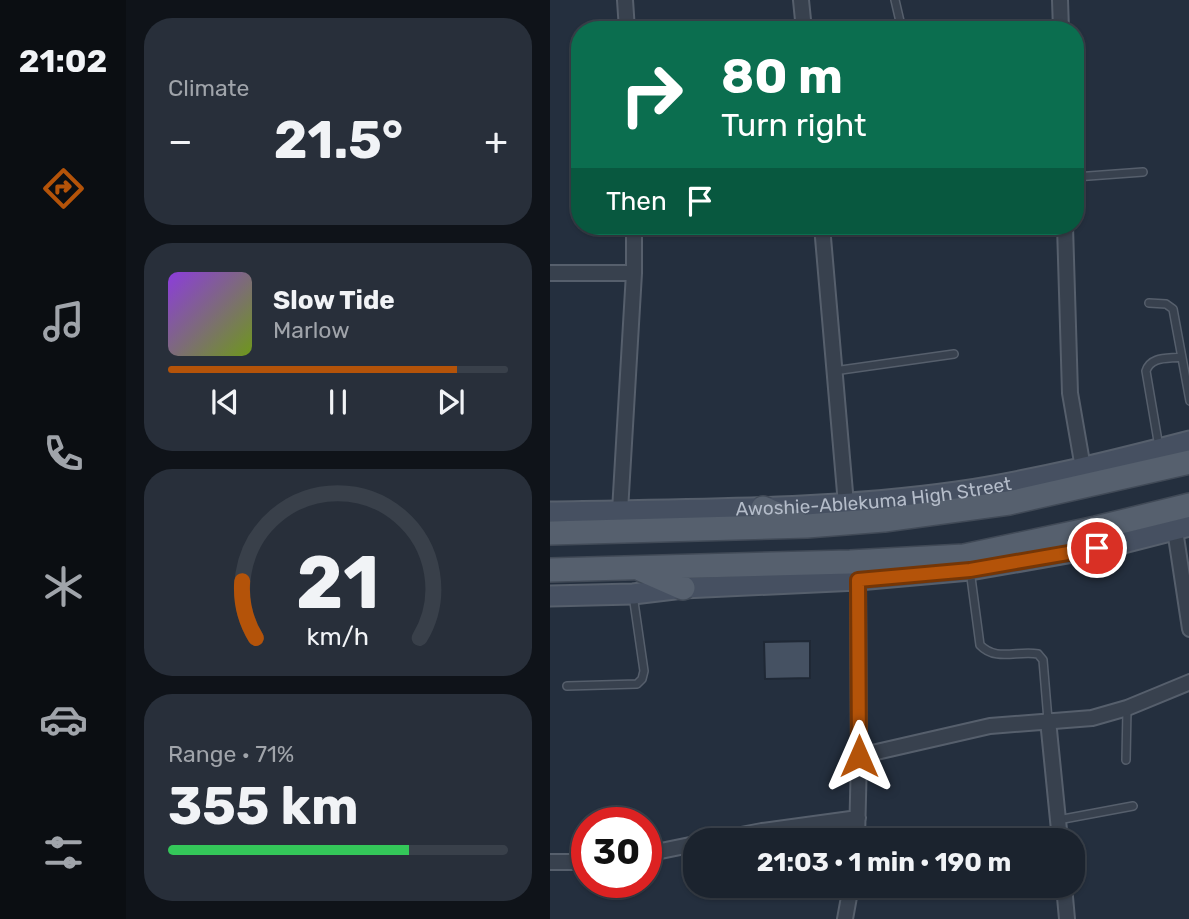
<!DOCTYPE html>
<meta charset="utf-8">
<style>
body{margin:0;font-family:Rubik,sans-serif;background:#282f3a;color:#f1f3f6;height:100vh;display:flex;flex-direction:column;font-size:26px;white-space:nowrap}
*{box-sizing:border-box;margin:0}
p{font-size:23px;color:#a0a4aa}
.icon{flex:none;width:38px;height:38px;fill:none;stroke:currentColor;stroke-width:2;stroke-linecap:round;stroke-linejoin:round}
.map{position:relative;flex:1;overflow:hidden}
.drawer{display:flex;flex-direction:column;gap:18px;padding:18px;background:#0f1319;width:424px}
.drawer>*{flex:none}
.guide{position:absolute;left:21px;top:21px;width:513px;height:214px;border-radius:28px;box-shadow:0 2px 5px #0004,0 0 0 2px #39404a;background:#0b6e4f;color:#fff;overflow:hidden}
.speed{position:absolute;left:21px;top:807px;display:flex;gap:14px;font-size:35px;font-weight:700;text-align:center}
.speed>*{display:grid;place-content:center;width:91px;height:91px;border-radius:50%;background:#1b232e;box-shadow:0 2px 5px #0004,0 0 0 2px #39404a;line-height:1}
.speed .limit{border:10px solid #d22;background:#fff;color:#111}
.pin{position:absolute;display:grid;place-items:center;width:60px;height:60px;color:#fff;margin:-30px;border:4px solid #fff;border-radius:50%;box-shadow:0 2px 7px #0007}
.me{position:absolute;width:77px;margin:-38px;rotate:0deg;stroke-linejoin:round;filter:drop-shadow(0 0 5px #0008)}
.turn{display:flex;align-items:center;gap:24px;height:147px;padding:0 35px;font-size:32px}
.turn .icon{width:91px;height:91px;stroke-width:2.5}
.turn b{display:block;font-size:49px;line-height:60px}
.then{display:flex;align-items:center;height:66px;padding:0 35px;background:#0003;gap:14px;font-size:26px}
.big{font-size:52px;font-weight:700;line-height:1.1}
.drawer .widget{flex:1;display:flex;flex-direction:column;justify-content:center;gap:10px;min-width:0;padding:0 24px;border-radius:28px;background:#282f3a}
.drawer .dial{align-items:center;gap:0}
.dial svg{height:182px;overflow:visible;fill:none;stroke:#39404a;stroke-width:7;stroke-linecap:round;text-anchor:middle}
.dial text{fill:#f1f3f6;stroke:none}
.song{display:flex;align-items:center;gap:21px}
.cover{width:84px;height:84px;border-radius:10px;background:linear-gradient(135deg,hsl(270 70% 55%),hsl(80 70% 35%))}
.played{height:7px;border-radius:4px;background:linear-gradient(90deg,#b45309 85%,#39404a 85%)}
.keys{display:flex;justify-content:space-around;direction:ltr}
.heat{display:flex;justify-content:space-between;align-items:center;font-size:38px;direction:ltr}
.charge{height:10px;border-radius:5px;background:linear-gradient(90deg,#34c759 71%,#39404a 0)}
.trip{position:absolute;left:133px;top:828px;width:402px;height:70px;border-radius:28px;background:#1b232e;box-shadow:0 2px 5px #0004,0 0 0 2px #39404a;font-weight:700;line-height:70px;text-align:center}
main{display:flex;flex:1;min-height:0}
.tab-bar{display:flex;flex-direction:column;width:126px;justify-content:space-around;align-items:center;background:#0b0e12;color:#a0a4aa}
.tab-bar .icon{width:49px;height:49px}
.tab-bar .selected{color:#b45309}
.tab-bar b{font-size:32px;color:#f1f3f6}
.map>svg:first-child{display:block}
.building{fill:#455162;stroke:#1f2835;stroke-width:2}
.lines{fill:none;stroke-linecap:round;stroke-linejoin:round}
.lane-casing{stroke:#565f6c;stroke-width:10}
.street-casing{stroke:#565f6c;stroke-width:18}
.secondary-casing{stroke:#565f6c;stroke-width:23}
.primary-casing{stroke:#414a57;stroke-width:26}
.lane{stroke:#38414e;stroke-width:7}
.street{stroke:#38414e;stroke-width:14}
.secondary{stroke:#465061;stroke-width:19}
.primary{stroke:#56606e;stroke-width:23}
.route-casing{stroke:#753606;stroke-width:18}
.route{stroke:#b45309;stroke-width:12}
.labels{text-anchor:middle;stroke-width:7;stroke-linejoin:round;paint-order:stroke}
.street-label{font-size:19px;fill:#b4bcc9;stroke:#1d2633}
</style>
<main>
<nav class="tab-bar">
<b>21:02</b>
<svg class="icon selected" aria-label="directions" viewBox="0 0 24 24"><path d="M12 3l9 9-9 9-9-9zM9 14v-3h6M13 9l2 2-2 2"/></svg>
<svg class="icon" aria-label="music" viewBox="0 0 24 24"><path d="M9 18V5l10-2v13"/><circle cx="6" cy="18" r="3"/><circle cx="16" cy="16" r="3"/></svg>
<svg class="icon" aria-label="phone" viewBox="0 0 24 24"><path d="M5 4h4l2 5-3 2q2 4 5 5l2-3 5 2v4C11 20 4 13 5 4z"/></svg>
<svg class="icon" aria-label="climate" viewBox="0 0 24 24"><path d="M12 3v18M4 7l16 10M4 17L20 7"/></svg>
<svg class="icon" aria-label="car" viewBox="0 0 24 24"><path d="M5 17H2v-5l4-1 3-4h7l3 4 3 1v5h-3M9 17h6M6 11h13"/><circle cx="7" cy="17" r="2"/><circle cx="17" cy="17" r="2"/></svg>
<svg class="icon" aria-label="filters" viewBox="0 0 24 24"><path d="M4 7h16M4 17h16"/><circle cx="9" cy="7" r="2"/><circle cx="15" cy="17" r="2"/></svg>
</nav>
<section class="drawer">
<div class="widget"><p>Climate</p>
<div class="heat"><a>−</a><b class="big">21.5°</b><a>+</a></div>
</div>
<div class="widget">
<div class="song"><i class="cover"></i><div><b>Slow Tide</b><p>Marlow</p></div></div>
<div class="played"></div>
<div class="keys"><svg class="icon" aria-label="previous" viewBox="0 0 24 24"><path d="M18 5L8 12l10 7zM5 5v14"/></svg><svg class="icon" aria-label="pause" viewBox="0 0 24 24"><path d="M8 5v14M16 5v14"/></svg><svg class="icon" aria-label="next" viewBox="0 0 24 24"><path d="M6 5l10 7-10 7zM19 5v14"/></svg></div>
</div>
<div class="widget dial"><svg viewBox="0 0 100 80">
<path d="M14 69A42 42 0 1 1 86 69"/>
<path d="M14 69A42 42 0 0 1 8 44" stroke="#b45309"/>
<text x="50" y="56" font-size="32" font-weight="700">21</text>
<text x="50" y="72" font-size="11">km/h</text>
</svg></div>
<div class="widget"><p>Range · 71%</p><b class="big">355 km</b><div class="charge"></div></div>
</section>
<div class="map">
<svg width="640" height="919" viewBox="0 0 640 919">
<rect width="100%" height="100%" fill="#242f3e"/>
<path class="building" d="M260,641V678L215,679L214,642Z"/>
<g class="lines">
<defs>
<path id="lane" d="M345,0L352,30
M525,177L593,172
M599,303L616,304L623,309L640,401
M284,371L404,354
M609,447L596,371C601,356 618,359 631,357
M420,570L430,645C446,662 468,650 488,654L493,660L498,720
M17,686L87,684L92,679L94,671L83,595
M576,760L577,709
M508,820L583,806"/>
<path id="street" d="M75,0L77,30
M251,0L254,30
M510,0L511,30
M272,226L296,504
M515,226L520,393L533,468
M0,273H84
M70,511L84,273V226
M625,530L640,629
M498,720L510,840
M309,756L440,726L542,718L577,708L640,682
M165,840L212,831L308,818
M307,840L309,756L308,580
M96,854L145,844
M0,862H37
M514,886L517,919
M295,919L301,886"/>
<g id="secondary">
<path id="s1" d="M0,512C136,509 272,511 407,492C486,480 563,461 640,441"/>
<path d="M0,596L83,594L133,588L308,580L420,570L569,544L640,526"/>
</g>
<path id="primary" d="M213,508L247,523
M0,533L257,526L334,520L459,503L640,462
M0,570L300,562L414,556L546,528L640,505
M92,570L133,588"/>
</defs>
<use href="#lane" class="lane-casing"/>
<use href="#street" class="street-casing"/>
<use href="#secondary" class="secondary-casing"/>
<use href="#primary" class="primary-casing"/>
<use href="#lane" class="lane"/>
<use href="#street" class="street"/>
<use href="#secondary" class="secondary"/>
<use href="#primary" class="primary"/>
</g>
<g class="lines">
<defs>
<path id="route" d="M309,756L308,580L420,570L547,548"/>
</defs>
<use href="#route" class="route-casing"/>
<use href="#route" class="route"/>
</g>
<g class="labels">
<g class="street-label">
<text dy="7" stroke="none"><textPath href="#s1" startOffset="324">Awoshie-Ablekuma High Street</textPath></text>
</g>
</g>
</svg>
<div class="speed"><div class="limit">30</div></div>
<div class="pin" style="left:547px;top:548px;background:#d93025"><svg class="icon" aria-label="arrive" viewBox="0 0 24 24"><path d="M6 21V4h12l-3 4 3 4H6"/></svg></div>
<svg class="me" style="left:309px;top:756px" viewBox="-20 -20 40 40"><path d="M0-17L14 15 0 8-14 15z" fill="#b45309" stroke="#fff" stroke-width="4"/></svg>
<div class="trip">21:03 · 1 min · 190 m</div>
<div class="guide">
<div class="turn"><svg class="icon" aria-label="right" viewBox="0 0 24 24"><path d="M7 20v-9h11M14 6l5 5-5 5"/></svg><div><b>80 m</b>Turn right</div></div>
<div class="then">Then<svg class="icon" aria-label="arrive" viewBox="0 0 24 24"><path d="M6 21V4h12l-3 4 3 4H6"/></svg></div>
</div>
</div>
</main>
